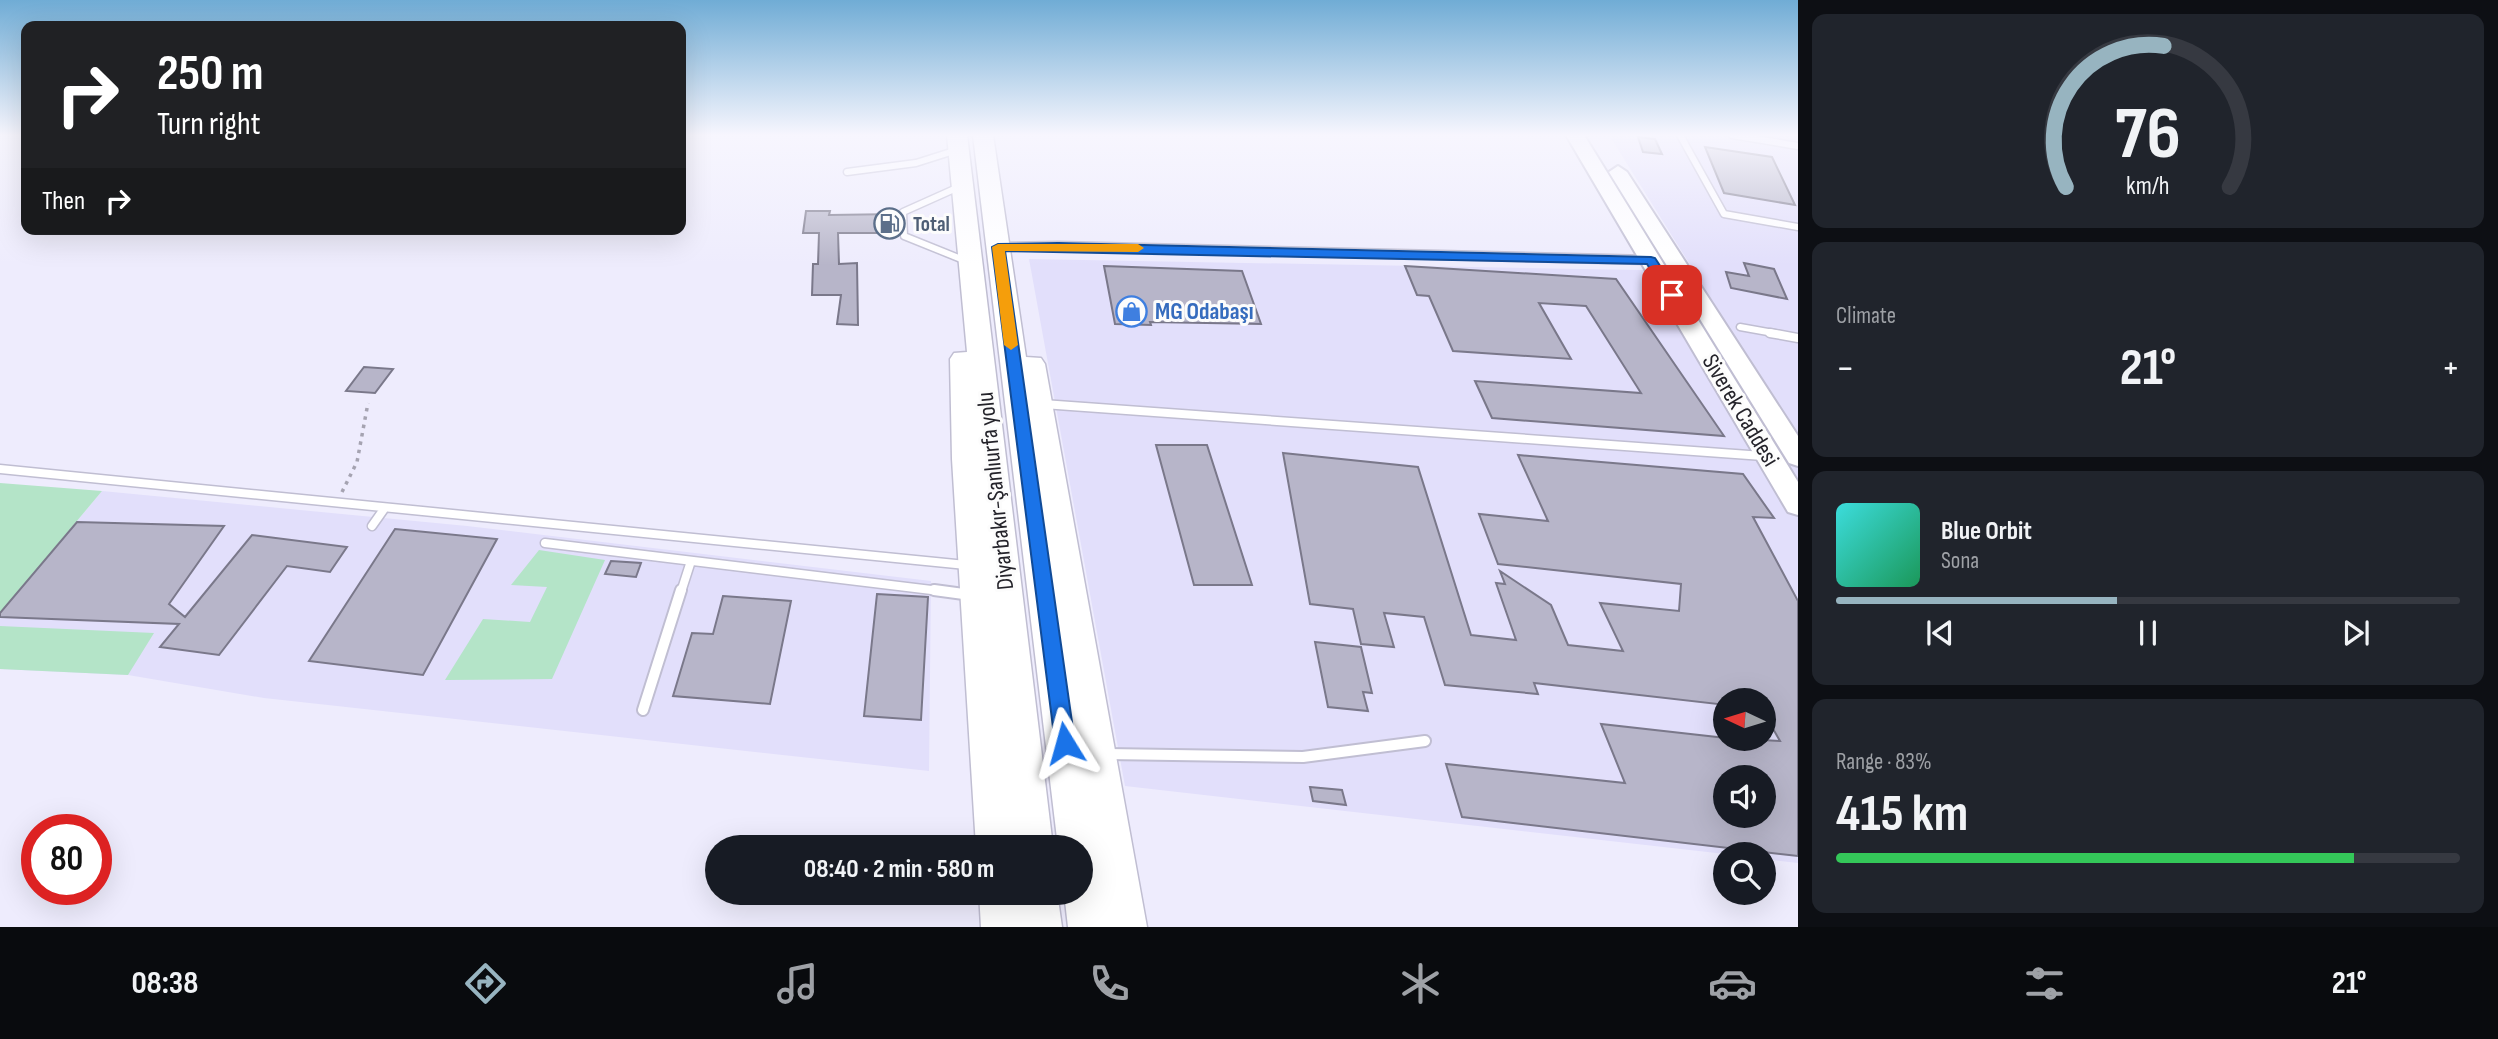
<!DOCTYPE html>
<meta charset="utf-8">
<style>
body{margin:0;font-family:"Sofia Sans Condensed",sans-serif;background:#20242c;color:#f1f3f6;height:100vh;display:flex;flex-direction:column;font-size:26px;white-space:nowrap}
*{box-sizing:border-box;margin:0}
p{font-size:23px;color:#9ea1a6}
.icon{flex:none;width:38px;height:38px;fill:none;stroke:currentColor;stroke-width:2;stroke-linecap:round;stroke-linejoin:round}
.map{position:relative;flex:1;overflow:hidden}
.side{display:flex;flex-direction:column;gap:14px;padding:14px;background:#0d0f14;width:700px}
.side>*{flex:none}
.hud{position:absolute;left:21px;top:21px;width:665px;height:214px;border-radius:14px;box-shadow:0 7px 28px #0002;background:#202124;color:#fff;overflow:hidden}
.needle{width:46px;rotate:274deg}
.tools{position:absolute;left:1713px;top:688px;display:grid;gap:14px}
.tools a{display:grid;place-items:center;width:63px;height:63px;border-radius:50%;background:#171b24;box-shadow:0 7px 28px #0002;font-size:35px}
.speed{position:absolute;left:21px;top:814px;display:flex;gap:14px;font-size:35px;font-weight:700;text-align:center}
.speed>*{display:grid;place-content:center;width:91px;height:91px;border-radius:50%;background:#171b24;box-shadow:0 7px 28px #0002;line-height:1}
.speed .limit{border:10px solid #d22;background:#fff;color:#111}
.pin{position:absolute;display:grid;place-items:center;width:60px;height:60px;color:#fff;margin:-30px;border-radius:14px;box-shadow:0 4px 10px #0006}
.me{position:absolute;width:77px;margin:-38px;rotate:352deg;stroke-linejoin:round;filter:drop-shadow(0 0 5px #0008)}
.turn{display:flex;align-items:center;gap:24px;height:147px;padding:0 21px;font-size:32px}
.turn .icon{width:91px;height:91px;stroke-width:2.5}
.turn b{display:block;font-size:49px;line-height:60px}
.then{display:flex;align-items:center;height:66px;padding:0 21px;background:#0003;gap:14px;font-size:26px}
.big{font-size:52px;font-weight:700;line-height:1.1}
.side .card{flex:1;display:flex;flex-direction:column;justify-content:center;gap:10px;min-width:0;padding:0 24px;border-radius:14px;background:#20242c}
.side .dial{align-items:center;gap:0}
.dial svg{height:182px;overflow:visible;fill:none;stroke:#363941;stroke-width:7;stroke-linecap:round;text-anchor:middle}
.dial text{fill:#f1f3f6;stroke:none}
.song{display:flex;align-items:center;gap:21px}
.cover{width:84px;height:84px;border-radius:10px;background:linear-gradient(135deg,hsl(180 70% 55%),hsl(150 70% 35%))}
.played{height:7px;border-radius:4px;background:linear-gradient(90deg,#97b4c0 45%,#363941 45%)}
.keys{display:flex;justify-content:space-around;direction:ltr}
.heat{display:flex;justify-content:space-between;align-items:center;font-size:38px;direction:ltr}
.charge{height:10px;border-radius:5px;background:linear-gradient(90deg,#34c759 83%,#363941 0)}
.trip{position:absolute;left:705px;top:835px;width:388px;height:70px;border-radius:35px;background:#171b24;box-shadow:0 7px 28px #0002;font-weight:700;line-height:70px;text-align:center}
.tabs{display:flex;height:112px;justify-content:space-around;align-items:center;background:#090b0e;color:#9ea1a6}
.tabs .icon{width:49px;height:49px}
.tabs .current{color:#97b4c0}
.tabs b{font-size:32px;color:#f1f3f6}
main{display:flex;flex:1;min-height:0}
.map>svg:first-child{display:block}
.built{fill:#e2dffb;fill-rule:evenodd}
.green{fill:#b4e4c8}
.building{fill:#b7b5c9;stroke:#7a788a;stroke-width:2;fill-rule:evenodd}
.lines{fill:none;stroke-linecap:round;stroke-linejoin:round}
.lane-far2-casing{stroke:#c0bed2;stroke-width:9}
.lane-far1-casing{stroke:#c0bed2;stroke-width:11}
.lane-casing{stroke:#c0bed2;stroke-width:14}
.street-casing{stroke:#c0bed2;stroke-width:3}
.primary-casing{stroke:#c0bed2;stroke-width:4}
.highway-casing{stroke:#c0bed2;stroke-width:3}
.path{stroke:#a5a3b1;stroke-width:3.5;stroke-dasharray:3.5 5;stroke-linecap:butt}
.lane-far2{stroke:#fff;stroke-width:6}
.lane-far1{stroke:#fff;stroke-width:8}
.lane{stroke:#fff;stroke-width:10}
.street{fill:#fff;fill-rule:evenodd}
.primary{fill:#fff;fill-rule:evenodd}
.highway{fill:#fff;fill-rule:evenodd}
.route{fill:#1a73e8;stroke:#114b97;stroke-width:2}
.slow{fill:#f59e0b}
.labels{text-anchor:middle;stroke-width:6;stroke-linejoin:round;paint-order:stroke}
.far-service-label{font-size:21px;font-weight:bold;fill:#4e5e75;stroke:#fcfcfc;text-anchor:start}
.shop-label{font-size:24px;font-weight:bold;fill:#366cbe;stroke:#fcfcfc;text-anchor:start}
.street-label{font-size:24px;fill:#24232a;stroke:#fcfcfc}
</style>
<main>
<div class="map">
<svg width="1798" height="927" viewBox="0 0 1798 927">
<rect width="100%" height="100%" fill="#eeecfd"/>
<path class="built" d="M1609,135H1798V863L1764,859V854H1725L1125,786L1029,259L1694,271ZM1726,700H1764V738H1726ZM1726,777H1764V816H1726Z
M102,491L467,526L931,581L929,771L264,698L128,675L0,669V613Z"/>
<path class="green" d="M0,483L102,491L0,613Z
M539,550L605,560L552,679L445,680L483,619L530,622L547,587L511,585Z
M0,626L154,633L128,675L0,669Z"/>
<path class="building" d="M1638,137L1655,139L1662,154L1643,152Z
M1705,147L1772,157L1795,205L1724,193Z
M806,211H830L829,215L897,214L898,233H838L839,264L857,263L858,325L837,324L841,295H812L813,264H818L819,233H803Z
M1744,263L1774,269L1787,299L1731,288L1726,272L1749,276Z
M1104,266L1242,271L1261,324L1150,322L1151,325L1115,324Z
M1405,266L1616,279L1724,436L1492,418L1475,381L1641,393L1586,306L1539,303L1571,359L1453,351L1429,296L1417,295Z
M364,367L393,369L375,393L346,391Z
M1156,445H1207L1252,585H1194Z
M1283,453L1418,467L1471,635L1516,640L1496,583L1505,584L1500,571L1551,605L1568,645L1623,651L1600,603L1679,611L1681,584L1498,564L1479,514L1548,521L1518,455L1743,474L1774,518L1753,517L1798,601V856L1462,817L1446,764L1625,783L1601,724L1726,738L1780,741L1764,713V700H1726V705L1534,683L1538,694L1445,685L1424,617L1384,613L1394,647L1361,644L1353,609L1310,604ZM1726,774L1764,777V816H1726Z
M77,522L224,526L169,604L185,617L252,535L347,547L330,572L287,566L219,655L160,647L179,624L0,617V613Z
M395,529L497,539L423,675L309,661Z
M611,561L641,563L636,577L605,574Z
M877,594L928,597L921,720L864,716Z
M723,596L791,601L770,704L673,696L692,633L713,634Z
M1315,642L1361,647L1372,693L1363,692L1368,711L1328,707Z
M1310,787L1342,790L1346,805L1313,801Z"/>
<g class="lines">
<defs>
<path id="lane-far2" d="M1680,135L1724,214L1798,227
M1732,135L1798,146
M847,172L916,163L957,150
M961,186L903,212L904,236L966,261
M1740,327L1779,334"/>
<path id="lane-far1" d="M1770,333L1798,338
M1043,404L1763,456
M0,469L966,565
M372,526L384,509
M545,543L948,592
M681,592L691,561"/>
<path id="lane" d="M934,590L971,595
M643,710L681,590
M1107,754L1303,757L1425,741"/>
<path id="street" d="M1058,242L1651,256L1657,260L1651,264L1058,250L998,251L992,247L998,243Z"/>
<path id="primary" d="M1566,135H1584L1798,482V515L1788,512Z
M1618,166L1627,172L1798,436V466L1789,463L1609,172Z"/>
<path id="highway" d="M947,135H967L1053,847H976L952,459L950,359L954,353L967,352Z
M973,135H993L1026,357L1041,358L1045,364L1147,927H1068L1064,892H1082V847H1058Z
M979,892H1057L1062,927H981Z"/>
</defs>
<use href="#lane-far2" class="lane-far2-casing"/>
<use href="#lane-far1" class="lane-far1-casing"/>
<use href="#lane" class="lane-casing"/>
<use href="#street" class="street-casing"/>
<use href="#primary" class="primary-casing"/>
<use href="#highway" class="highway-casing"/>
<path class="path" d="M342,492L357,462L368,403"/>
<use href="#lane-far2" class="lane-far2"/>
<use href="#lane-far1" class="lane-far1"/>
<use href="#lane" class="lane"/>
<use href="#street" class="street"/>
<use href="#primary" class="primary"/>
<use href="#highway" class="highway"/>
</g>
<linearGradient id="sky" x2="0" y2="1"><stop stop-color="#70acd5"/><stop offset="0.51" stop-color="#f7f6fe"/><stop offset="1" stop-color="#f7f6fe" stop-opacity="0"/></linearGradient>
<rect width="1798" height="265" fill="url(#sky)"/>
<path class="route" d="M1058,243L1651,257L1655,258L1679,295L1672,299L1668,298L1647,264L1005,251L1075,743L1072,750L1065,752L1058,750L1055,743L992,247L998,244Z"/>
<path class="slow" d="M998,244H1138L1144,248L1138,252L1005,251L1018,345L1011,350L1004,345L992,247Z"/>
<defs>
<symbol id="fuel-ring" viewBox="-11 -11 22 22"><circle r="9.5" fill="#fcfcfc" stroke="#5c6f8a" stroke-width="1.5"/><path d="M-5.5-6h7V0h2V4h1.3V-2.5L3-4.5l.8-.8L6-3V5H2.5V1h-1V6h-7ZM-4.2-4.7v3.2H.2V-4.7Z" fill="#5c6f8a"/></symbol>
<symbol id="shop-ring" viewBox="-11 -11 22 22"><circle r="9.5" fill="#fcfcfc" stroke="#3f7fe0" stroke-width="1.5"/><path d="M-5-2.5h2.3a2.7 3.5 0 0 1 5.4 0H5L5.5 6h-11ZM-1.5-2.5h3a1.5 2.3 0 0 0-3 0Z" fill="#3f7fe0"/></symbol>
</defs>
<g fill-rule="evenodd">
<use href="#fuel-ring" x="872" y="206" width="35" height="35"/>
<use href="#shop-ring" x="1114" y="294" width="35" height="35"/>
</g>
<g class="labels">
<g class="far-service-label">
<text x="913" y="231">Total</text>
</g>
<g class="shop-label">
<text x="1155" y="319">MG Odabaşı</text>
</g>
<g class="street-label">
<text transform="translate(1741 410) rotate(59)" y="8">Siverek Caddesi</text>
<text transform="translate(995 491) rotate(-96)" y="8">Diyarbakır-Şanlıurfa yolu</text>
</g>
</g>
</svg>
<div class="tools">
<a><svg class="needle" viewBox="-14 -14 28 28"><path d="M0-13l5 13h-10z" fill="#e53935"/><path d="M0 13l5-13h-10z" fill="#9ea1a6"/></svg></a>
<a><svg class="icon" aria-label="sound" viewBox="0 0 24 24"><path d="M4 9h4l5-4v14l-5-4H4zM17 9q2 3 0 6"/></svg></a>
<a><svg class="icon" aria-label="search" viewBox="0 0 24 24"><circle cx="10" cy="10" r="6"/><path d="M15 15l6 6"/></svg></a>
</div>
<div class="speed"><div class="limit">80</div></div>
<div class="pin" style="left:1672px;top:295px;background:#d93025"><svg class="icon" aria-label="arrive" viewBox="0 0 24 24"><path d="M6 21V4h12l-3 4 3 4H6"/></svg></div>
<svg class="me" style="left:1065px;top:743px" viewBox="-20 -20 40 40"><path d="M0-17L14 15 0 8-14 15z" fill="#1a73e8" stroke="#fff" stroke-width="4"/></svg>
<div class="trip">08:40 · 2 min · 580 m</div>
<div class="hud">
<div class="turn"><svg class="icon" aria-label="right" viewBox="0 0 24 24"><path d="M7 20v-9h11M14 6l5 5-5 5"/></svg><div><b>250 m</b>Turn right</div></div>
<div class="then">Then<svg class="icon" aria-label="right" viewBox="0 0 24 24"><path d="M7 20v-9h11M14 6l5 5-5 5"/></svg></div>
</div>
</div>
<section class="side">
<div class="card dial"><svg viewBox="0 0 100 80">
<path d="M14 69A42 42 0 1 1 86 69"/>
<path d="M14 69A42 42 0 0 1 57 7" stroke="#97b4c0"/>
<text x="50" y="56" font-size="32" font-weight="700">76</text>
<text x="50" y="72" font-size="11">km/h</text>
</svg></div>
<div class="card"><p>Climate</p>
<div class="heat"><a>−</a><b class="big">21°</b><a>+</a></div>
</div>
<div class="card">
<div class="song"><i class="cover"></i><div><b>Blue Orbit</b><p>Sona</p></div></div>
<div class="played"></div>
<div class="keys"><svg class="icon" aria-label="previous" viewBox="0 0 24 24"><path d="M18 5L8 12l10 7zM5 5v14"/></svg><svg class="icon" aria-label="pause" viewBox="0 0 24 24"><path d="M8 5v14M16 5v14"/></svg><svg class="icon" aria-label="next" viewBox="0 0 24 24"><path d="M6 5l10 7-10 7zM19 5v14"/></svg></div>
</div>
<div class="card"><p>Range · 83%</p><b class="big">415 km</b><div class="charge"></div></div>
</section>
</main>
<nav class="tabs">
<b>08:38</b>
<svg class="icon current" aria-label="directions" viewBox="0 0 24 24"><path d="M12 3l9 9-9 9-9-9zM9 14v-3h6M13 9l2 2-2 2"/></svg>
<svg class="icon" aria-label="music" viewBox="0 0 24 24"><path d="M9 18V5l10-2v13"/><circle cx="6" cy="18" r="3"/><circle cx="16" cy="16" r="3"/></svg>
<svg class="icon" aria-label="phone" viewBox="0 0 24 24"><path d="M5 4h4l2 5-3 2q2 4 5 5l2-3 5 2v4C11 20 4 13 5 4z"/></svg>
<svg class="icon" aria-label="climate" viewBox="0 0 24 24"><path d="M12 3v18M4 7l16 10M4 17L20 7"/></svg>
<svg class="icon" aria-label="car" viewBox="0 0 24 24"><path d="M5 17H2v-5l4-1 3-4h7l3 4 3 1v5h-3M9 17h6M6 11h13"/><circle cx="7" cy="17" r="2"/><circle cx="17" cy="17" r="2"/></svg>
<svg class="icon" aria-label="filters" viewBox="0 0 24 24"><path d="M4 7h16M4 17h16"/><circle cx="9" cy="7" r="2"/><circle cx="15" cy="17" r="2"/></svg>
<b>21°</b>
</nav>
